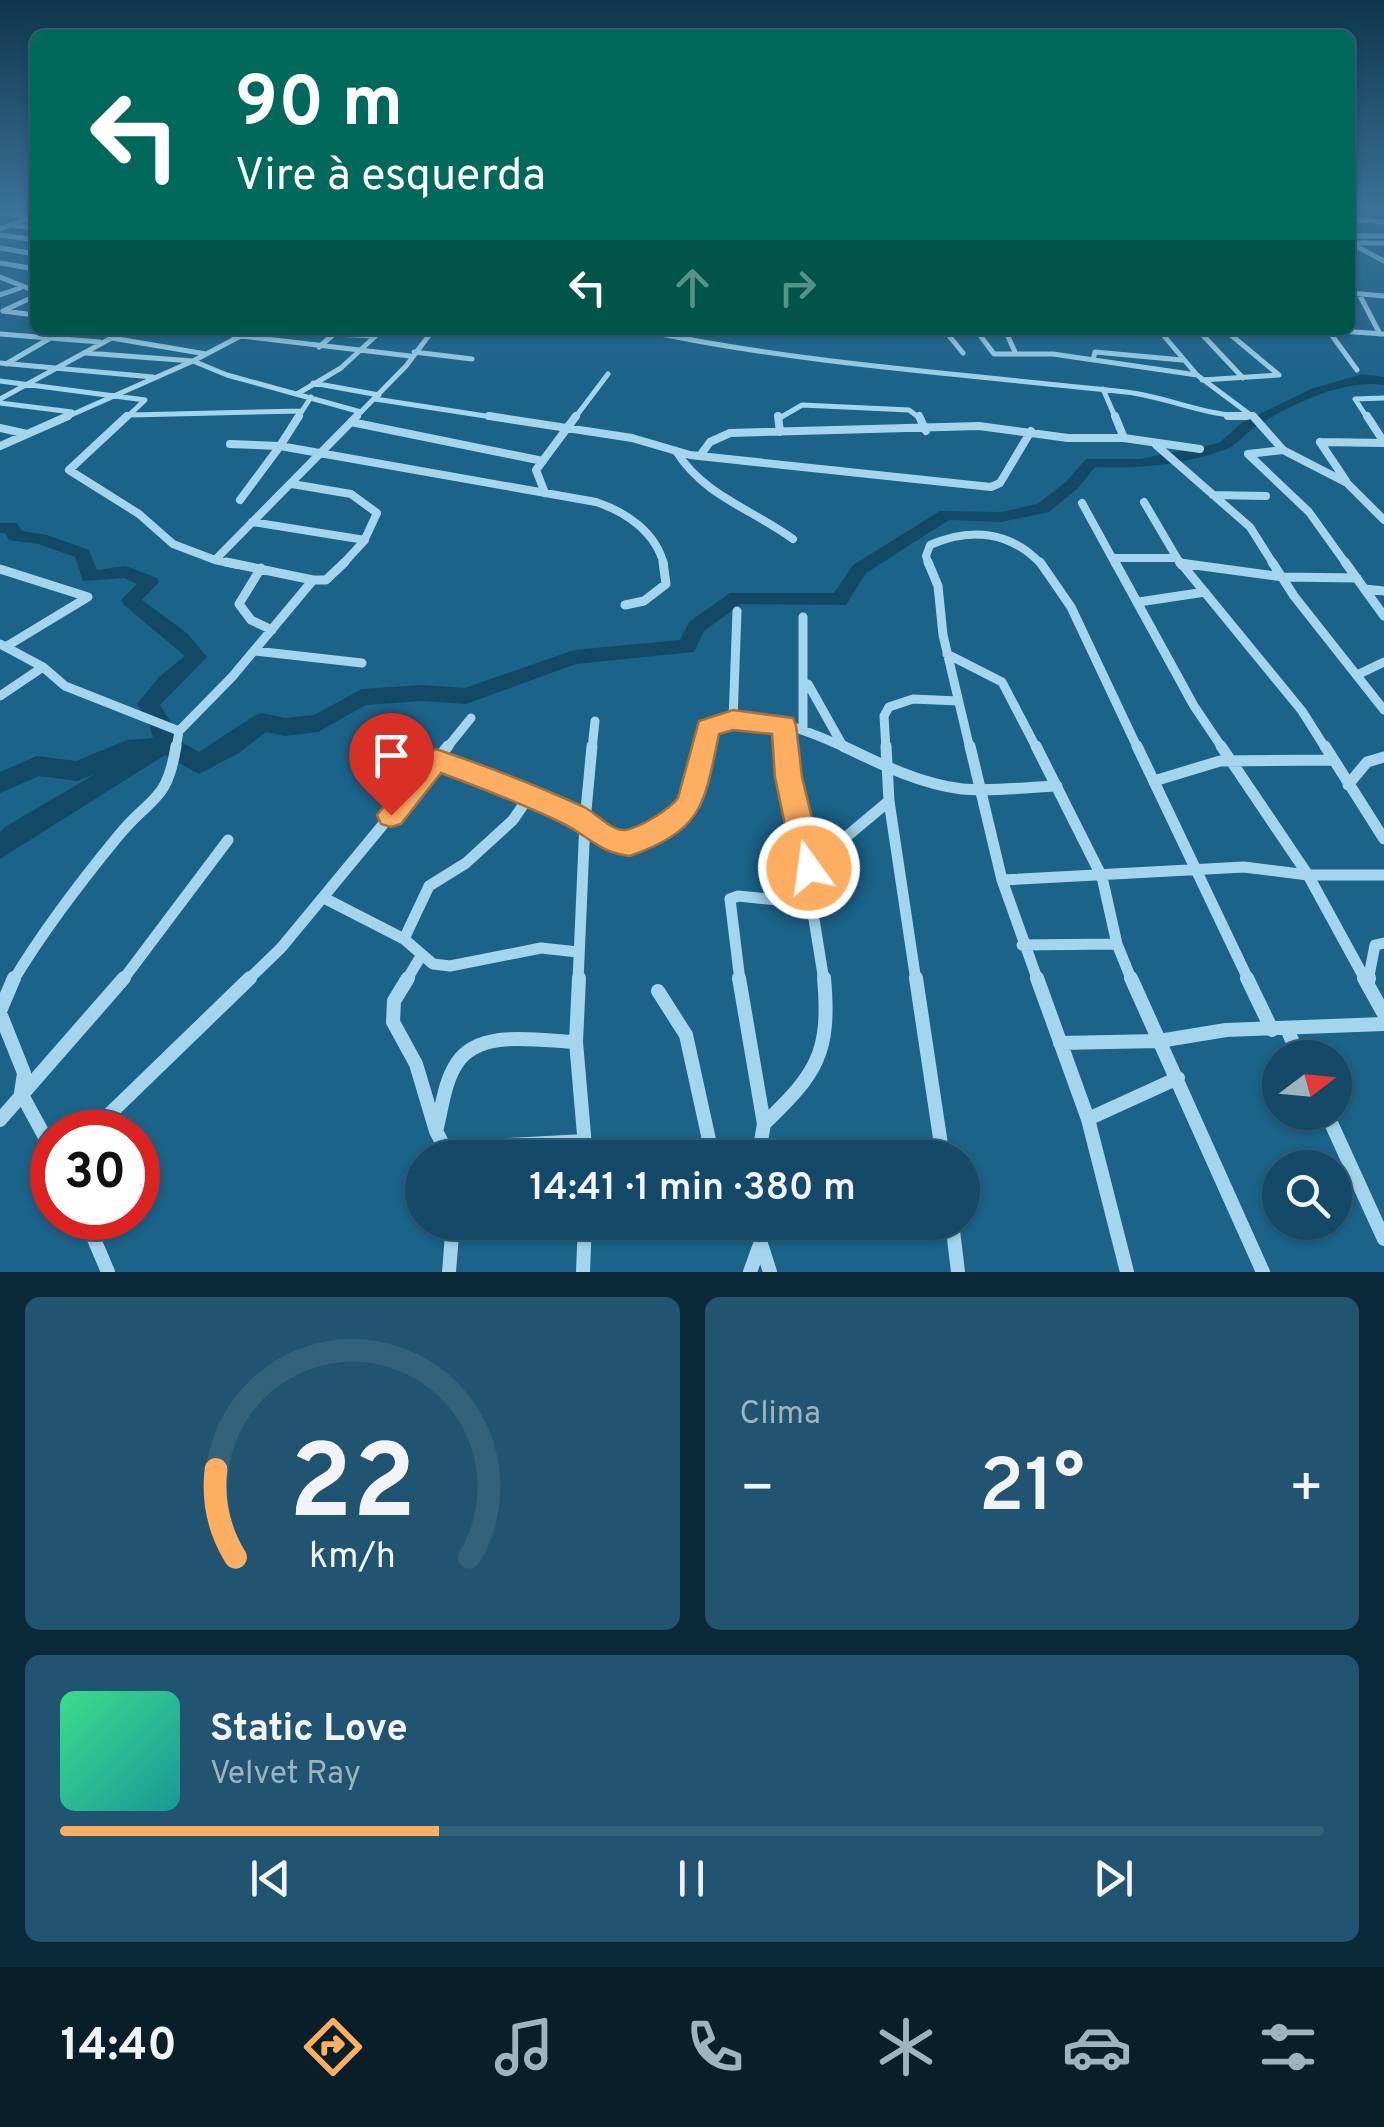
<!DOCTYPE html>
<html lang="pt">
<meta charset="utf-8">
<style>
body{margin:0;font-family:Overpass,sans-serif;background:#215470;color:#f1f3f6;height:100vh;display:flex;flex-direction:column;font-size:38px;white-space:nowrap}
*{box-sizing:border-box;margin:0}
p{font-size:32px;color:#9db3c0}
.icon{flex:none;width:55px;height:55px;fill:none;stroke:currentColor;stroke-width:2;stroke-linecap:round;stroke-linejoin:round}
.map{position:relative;height:1272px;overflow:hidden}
.sheet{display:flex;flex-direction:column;gap:25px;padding:25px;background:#0b2939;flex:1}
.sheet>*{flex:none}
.top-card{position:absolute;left:30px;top:30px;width:1325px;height:305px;border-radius:15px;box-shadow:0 2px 8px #0004,0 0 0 2px #33627b;background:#00695c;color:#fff;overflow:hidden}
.needle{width:65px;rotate:74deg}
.buttons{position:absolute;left:1262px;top:1040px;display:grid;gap:20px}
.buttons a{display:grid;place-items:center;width:90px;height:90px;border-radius:50%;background:#144a67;box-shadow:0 2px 8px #0004,0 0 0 2px #33627b;font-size:50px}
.speed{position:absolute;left:30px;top:1110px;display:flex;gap:20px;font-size:50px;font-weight:700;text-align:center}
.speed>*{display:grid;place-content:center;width:130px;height:130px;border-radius:50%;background:#144a67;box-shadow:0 2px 8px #0004,0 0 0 2px #33627b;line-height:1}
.speed .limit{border:15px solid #d22;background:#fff;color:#111}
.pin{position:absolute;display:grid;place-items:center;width:85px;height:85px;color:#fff;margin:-102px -42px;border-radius:50% 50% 50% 0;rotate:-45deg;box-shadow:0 0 10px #0007}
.pin .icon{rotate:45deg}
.me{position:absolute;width:110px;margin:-55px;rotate:346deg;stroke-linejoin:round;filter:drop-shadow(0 0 8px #0008)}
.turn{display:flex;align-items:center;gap:35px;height:210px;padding:0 40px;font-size:45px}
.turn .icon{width:130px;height:130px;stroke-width:2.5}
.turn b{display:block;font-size:70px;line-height:85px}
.lanes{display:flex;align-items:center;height:95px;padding:0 40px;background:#0003;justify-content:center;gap:50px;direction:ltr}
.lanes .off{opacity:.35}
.big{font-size:75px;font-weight:600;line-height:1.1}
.sheet .widget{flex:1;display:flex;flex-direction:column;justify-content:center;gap:15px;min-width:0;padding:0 35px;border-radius:15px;background:#215470}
.sheet .dial{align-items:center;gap:0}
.dial svg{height:260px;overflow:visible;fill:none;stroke:#33627b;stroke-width:7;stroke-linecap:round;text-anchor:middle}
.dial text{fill:#f1f3f6;stroke:none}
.song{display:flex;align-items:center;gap:30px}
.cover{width:120px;height:120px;border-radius:15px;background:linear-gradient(135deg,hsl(150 70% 55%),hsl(180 70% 35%))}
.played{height:10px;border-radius:5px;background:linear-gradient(90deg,#feae61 30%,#33627b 30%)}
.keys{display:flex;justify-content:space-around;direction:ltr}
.heat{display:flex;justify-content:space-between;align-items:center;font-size:55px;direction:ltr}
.sheet .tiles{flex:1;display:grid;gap:25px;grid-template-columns:1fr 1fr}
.widget:last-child{grid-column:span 2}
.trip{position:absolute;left:405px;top:1140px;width:575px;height:100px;border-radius:50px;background:#144a67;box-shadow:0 2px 8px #0004,0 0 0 2px #33627b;font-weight:600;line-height:100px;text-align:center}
.tab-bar{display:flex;height:160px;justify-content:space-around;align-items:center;background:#081e29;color:#9db3c0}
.tab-bar .icon{width:70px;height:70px}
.tab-bar .active{color:#feae61}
.tab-bar b{font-size:45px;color:#f1f3f6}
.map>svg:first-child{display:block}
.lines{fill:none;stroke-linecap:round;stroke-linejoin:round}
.river{fill:#124967;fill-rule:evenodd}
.street-far4{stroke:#a4d5ec;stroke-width:5}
.street-far3{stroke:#a4d5ec;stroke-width:8}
.street-far2{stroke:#a4d5ec;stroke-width:9}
.street-far1{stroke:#a4d5ec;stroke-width:11}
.street{stroke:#a4d5ec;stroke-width:14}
.route{fill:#feae61;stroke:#a5713f;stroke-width:2.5}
</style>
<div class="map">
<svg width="1384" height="1272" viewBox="0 0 1384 1272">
<rect width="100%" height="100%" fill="#1b6389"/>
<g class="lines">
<path class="river" d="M1362,374L1384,377V385C1342,379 1291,405 1255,427C1244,434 1237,446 1224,450C1182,465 1139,469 1095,467L1078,488L1049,512L1001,522L949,520L866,573L846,605L741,604L704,631L694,652L576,664L466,704L422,701L366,705L318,732L285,736L266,732L239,753L199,774L165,755L0,859V832L5,827L95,774L77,781L39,776L0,793V772L37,756L76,761L127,740L153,738L149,724L137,704L160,676L185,656L124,605L121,600L137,584L124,578L83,581L75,557L38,544L9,540L5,533H0V523H17L22,531L47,535L89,550L97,570L126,566L157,578L159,582L142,600L188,634L207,657L160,705L171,722L175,738L199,752L254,716L262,713L285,718L314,715L362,689L422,685L465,688L574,650L680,640L689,622L730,593H834L853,565L940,511L1001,512L1037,504L1066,482L1086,459H1140L1219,443L1243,422L1311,389Z"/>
<path class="street-far4" d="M0,213L27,216
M1350,219L1384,222
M13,225L35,228
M0,229L35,216
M0,235L35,240
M1350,236H1384
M1350,243L1384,261
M1357,243H1384
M0,248L35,254
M0,263L35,269
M0,277L35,291
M1350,293L1384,296
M1359,294L1380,334
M0,295L20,288
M3,311L35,296
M3,311L35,315
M191,330L410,356
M641,330C801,364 964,374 1126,392C1169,397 1209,418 1253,416
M949,330L946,332L963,353
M976,330L994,354H1053L1197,375
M1005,330L1015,352
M1159,330L1197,375L1256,419
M1198,330L1243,378
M1325,330L1384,334
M1328,330L1357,370
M0,334L100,342
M112,338L206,354
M319,347L334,334L375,336
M414,352L472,359
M86,353L193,361L227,375L361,412
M1093,360L1095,352L1182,360
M0,363L153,377
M6,364L64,330
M1202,380L1279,375L1225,330
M0,381L145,400L125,419
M313,383L379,395
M1103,389L1116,419
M297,394L341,368L382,330
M0,399L126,330
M375,399L505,419
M0,403L72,412
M131,415L301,411
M62,419L193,361L252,330
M297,419L311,397
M354,419L406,366L433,330
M574,419L608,374
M778,419L802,405L909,410L921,419
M1368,419L1355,399L1384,398"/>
<path class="street-far3" d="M127,416L69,470L139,514L173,544L215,560
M299,416L280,446L596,502C626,512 656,532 664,565
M489,416L632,438L690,455L991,487L1000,483L1031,431
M778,416L780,432
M919,416L926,431
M1115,416L1124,438
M1228,416H1247
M1253,416L1283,450L1347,483L1384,520
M1367,416L1384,442
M351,422L543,461
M0,428L27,434
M1320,442L1384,443
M1320,442L1346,481
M230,444L280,446L240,500
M1156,445L1250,527L1274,565
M0,446L68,416
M1283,450L1248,454L1309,512L1347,565
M676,451C704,496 752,509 793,539
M702,453L710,442L730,433L979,426L1068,438H1124L1200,449
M292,484L351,494L377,513L364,541L342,565
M545,493L536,470L576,416
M1213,495L1266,496
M1144,502L1181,565
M1082,503L1116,565
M252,522L365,540
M1114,558H1177
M1180,563L1193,565
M238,565L215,560L357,416
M929,565L926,556L930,545C970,527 1011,531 1042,565"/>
<path class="street-far2" d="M928,562L938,586L943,635L970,749
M1040,562L1071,607L1138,749
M1115,562L1194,706L1223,749
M1180,562L1302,711L1326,749
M1272,562L1294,596L1384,710
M1345,562L1384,616
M1180,563L1283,577L1357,578
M261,568L239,604L251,620L272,630
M0,569L88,597L7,646
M313,580H326L345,562
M1365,589L1384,591
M1139,602L1205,592
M625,605L644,601L666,584L663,562
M803,617V728
M0,644L43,667L65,686L179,731
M255,651L362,663
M947,654L1002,682L1037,749
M1357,675L1384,662
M808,684L844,748
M0,696L43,667
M733,720L737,611
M784,725L786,749
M176,749L179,731L232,677L313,580L226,562
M446,749L471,718
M592,749L595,721
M703,749L708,728C755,708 805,729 848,749
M886,749L884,716L889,707L913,699L958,701"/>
<path class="street-far1" d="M786,746L824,981
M843,746C880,764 920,784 962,789C993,792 1025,787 1057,786
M886,746L889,801L916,981
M970,746L1002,880L1038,981
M1036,746L1102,877L1117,944L1132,981
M1137,746L1249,981
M1221,746L1308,875L1366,981
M1325,746L1384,839
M436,760L530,795L585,821L610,841L630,843L682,814L690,802L704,746
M1154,781L1220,761L1332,760
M1348,785L1367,762L1384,757
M809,868L889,801
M1002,880L1244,867L1308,875H1384
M324,898L404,939L433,964L450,966L541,948L578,952
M404,939L429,886L466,863L513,820L530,795
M1022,945L1117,944
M13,981C43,931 82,880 119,835C151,796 167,803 176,746
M122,981L228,840
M247,981L281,948L448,746
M406,981L421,956
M578,981L585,821L592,746
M740,981L730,899L738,896L817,904
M1368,981L1375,945L1384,943"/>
<path class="street" d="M408,978L394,1001L393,1022L416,1064L436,1131L450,1158
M579,978L576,1042L586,1158
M739,978L764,1124L758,1158
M916,978L943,1158
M1037,978L1088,1119L1127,1272
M1131,978L1263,1272
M1247,978L1272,1030
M1364,978L1384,1014
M1368,982L1369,978
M658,991L686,1035L713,1158
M0,1011L14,978
M0,1013L24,1073L21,1093L52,1150
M1287,1029L1300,1058
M1060,1043L1159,1041L1226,1030L1384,1024
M1326,1112L1384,1239
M1088,1119L1178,1078
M0,1120L124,978
M764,1124C816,1074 831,1054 824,978
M436,1131C442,1109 444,1082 457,1063C480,1028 540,1041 576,1042
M91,1132L250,978
M465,1158L507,1145L585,1141
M85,1218L108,1272
M754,1222L770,1272
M952,1222L958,1272
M449,1272L453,1222
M583,1272L585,1222
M750,1272L759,1247"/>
</g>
<linearGradient id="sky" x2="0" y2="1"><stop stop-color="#0f364b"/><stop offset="0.54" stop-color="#397197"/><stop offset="1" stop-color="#397197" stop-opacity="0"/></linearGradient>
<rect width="1384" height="388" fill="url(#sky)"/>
<path class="route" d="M733,710L793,718L796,725L802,777L824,868L820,878L809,882L799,878L794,868L775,777L772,734L733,730L719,734C704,805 704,829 630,856C597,852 588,835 560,822C521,803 481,788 441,773L401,824L391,827L381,824L377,815L427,753L436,749C486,766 536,785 584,807C596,813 611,831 625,830C639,828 669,810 678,798L699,721Z"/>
</svg>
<div class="buttons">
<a><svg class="needle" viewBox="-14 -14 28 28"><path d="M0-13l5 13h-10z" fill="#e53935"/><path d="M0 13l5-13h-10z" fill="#9db3c0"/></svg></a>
<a><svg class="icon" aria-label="search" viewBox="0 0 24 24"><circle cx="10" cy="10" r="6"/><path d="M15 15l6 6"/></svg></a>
</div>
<div class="speed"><div class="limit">30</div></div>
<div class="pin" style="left:391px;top:815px;background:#d93025"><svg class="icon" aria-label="arrive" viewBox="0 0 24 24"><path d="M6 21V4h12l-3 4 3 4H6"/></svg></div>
<svg class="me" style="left:809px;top:868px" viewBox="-20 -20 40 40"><circle r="17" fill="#feae61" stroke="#fff" stroke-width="3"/><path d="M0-11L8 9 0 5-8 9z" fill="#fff"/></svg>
<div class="trip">14:41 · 1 min · 380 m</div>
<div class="top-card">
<div class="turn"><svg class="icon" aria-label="left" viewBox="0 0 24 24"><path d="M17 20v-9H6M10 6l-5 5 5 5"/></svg><div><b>90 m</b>Vire à esquerda</div></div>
<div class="lanes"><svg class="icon" aria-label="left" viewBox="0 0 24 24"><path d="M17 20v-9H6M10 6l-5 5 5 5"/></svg><svg class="icon off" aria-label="ahead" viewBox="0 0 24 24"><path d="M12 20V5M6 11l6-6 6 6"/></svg><svg class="icon off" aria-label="right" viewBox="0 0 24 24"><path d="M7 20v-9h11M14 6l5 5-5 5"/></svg></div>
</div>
</div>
<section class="sheet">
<div class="tiles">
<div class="widget dial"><svg viewBox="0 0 100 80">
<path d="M14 69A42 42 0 1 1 86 69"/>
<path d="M14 69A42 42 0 0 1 8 42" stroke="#feae61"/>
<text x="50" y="56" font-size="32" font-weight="700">22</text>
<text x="50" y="72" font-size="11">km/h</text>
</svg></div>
<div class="widget"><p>Clima</p>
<div class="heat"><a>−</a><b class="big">21°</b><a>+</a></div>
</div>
<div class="widget">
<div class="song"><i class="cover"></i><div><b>Static Love</b><p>Velvet Ray</p></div></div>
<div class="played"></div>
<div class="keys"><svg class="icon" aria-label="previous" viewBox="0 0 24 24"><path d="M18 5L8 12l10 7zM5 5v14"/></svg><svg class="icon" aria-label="pause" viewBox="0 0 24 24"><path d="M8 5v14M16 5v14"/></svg><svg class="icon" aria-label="next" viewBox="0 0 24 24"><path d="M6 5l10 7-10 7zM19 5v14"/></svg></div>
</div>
</div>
</section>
<nav class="tab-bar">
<b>14:40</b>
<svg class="icon active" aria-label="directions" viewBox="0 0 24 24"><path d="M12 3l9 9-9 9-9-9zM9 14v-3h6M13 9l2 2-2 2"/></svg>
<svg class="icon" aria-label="music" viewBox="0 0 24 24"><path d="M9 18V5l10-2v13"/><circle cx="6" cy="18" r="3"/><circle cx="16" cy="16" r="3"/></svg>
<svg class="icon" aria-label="phone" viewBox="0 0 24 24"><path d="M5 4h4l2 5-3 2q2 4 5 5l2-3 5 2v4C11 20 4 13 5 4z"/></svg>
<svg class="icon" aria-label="climate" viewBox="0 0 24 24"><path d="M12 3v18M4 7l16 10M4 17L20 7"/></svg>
<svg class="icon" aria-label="car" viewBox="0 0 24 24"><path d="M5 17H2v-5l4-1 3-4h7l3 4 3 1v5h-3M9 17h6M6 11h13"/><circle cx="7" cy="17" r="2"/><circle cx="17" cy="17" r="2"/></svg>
<svg class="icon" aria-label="filters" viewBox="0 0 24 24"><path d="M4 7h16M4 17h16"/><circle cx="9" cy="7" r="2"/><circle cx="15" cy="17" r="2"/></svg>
</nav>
